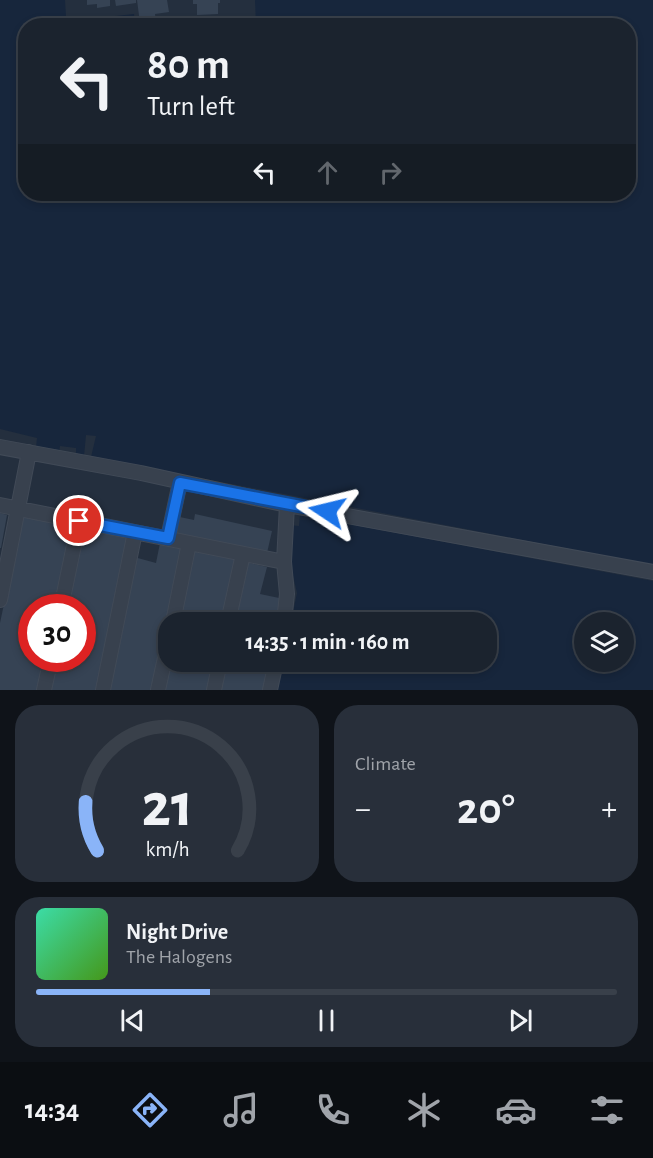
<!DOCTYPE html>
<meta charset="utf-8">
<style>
body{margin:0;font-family:"Alegreya Sans",sans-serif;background:#282f3a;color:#f1f3f6;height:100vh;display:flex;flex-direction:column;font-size:22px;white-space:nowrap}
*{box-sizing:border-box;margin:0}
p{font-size:20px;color:#a0a4aa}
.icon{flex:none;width:33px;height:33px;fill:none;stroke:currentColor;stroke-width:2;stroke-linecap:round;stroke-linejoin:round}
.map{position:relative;height:690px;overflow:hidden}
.sheet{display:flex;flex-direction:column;gap:15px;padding:15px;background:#0f1319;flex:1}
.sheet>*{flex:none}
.top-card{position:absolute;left:18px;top:18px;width:618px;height:183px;border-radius:24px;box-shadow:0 3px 9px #0003,0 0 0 2px #39404a;background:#1b232e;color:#f1f3f6;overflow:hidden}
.controls{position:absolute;left:574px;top:612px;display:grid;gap:12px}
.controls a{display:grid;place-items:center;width:60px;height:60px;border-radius:50%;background:#1b232e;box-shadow:0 3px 9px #0003,0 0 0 2px #39404a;font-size:30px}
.speed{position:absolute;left:18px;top:594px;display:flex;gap:12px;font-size:30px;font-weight:700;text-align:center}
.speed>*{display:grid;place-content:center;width:78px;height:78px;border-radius:50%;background:#1b232e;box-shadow:0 3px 9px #0003,0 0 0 2px #39404a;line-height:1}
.speed .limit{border:9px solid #d22;background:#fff;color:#111}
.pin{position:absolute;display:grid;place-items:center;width:51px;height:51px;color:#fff;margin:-26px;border:3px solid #fff;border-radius:50%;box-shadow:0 2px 6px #0007}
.me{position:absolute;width:66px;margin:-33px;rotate:280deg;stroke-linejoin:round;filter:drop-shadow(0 0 4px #0008)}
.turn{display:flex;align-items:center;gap:21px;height:126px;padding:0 30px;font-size:27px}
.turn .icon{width:78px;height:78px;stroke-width:2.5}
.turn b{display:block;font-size:42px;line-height:51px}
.lanes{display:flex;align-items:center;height:57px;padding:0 30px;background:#0003;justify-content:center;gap:30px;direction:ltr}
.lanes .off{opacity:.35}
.big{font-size:45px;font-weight:700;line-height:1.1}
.sheet .widget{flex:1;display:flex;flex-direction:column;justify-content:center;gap:9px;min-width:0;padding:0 21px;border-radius:24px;background:#282f3a}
.sheet .dial{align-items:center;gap:0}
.dial svg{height:156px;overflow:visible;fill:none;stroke:#39404a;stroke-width:7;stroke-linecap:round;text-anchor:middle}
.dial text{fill:#f1f3f6;stroke:none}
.song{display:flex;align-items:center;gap:18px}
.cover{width:72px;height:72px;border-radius:9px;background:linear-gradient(135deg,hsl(160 70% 55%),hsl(100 70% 35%))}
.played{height:6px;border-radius:3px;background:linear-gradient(90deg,#8ab4f8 30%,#39404a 30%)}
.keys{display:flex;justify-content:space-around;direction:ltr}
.heat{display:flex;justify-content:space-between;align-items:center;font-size:33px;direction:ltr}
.sheet .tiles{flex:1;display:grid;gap:15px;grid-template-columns:1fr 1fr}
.widget:last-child{grid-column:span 2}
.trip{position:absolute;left:158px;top:612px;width:339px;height:60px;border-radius:24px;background:#1b232e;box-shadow:0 3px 9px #0003,0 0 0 2px #39404a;font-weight:700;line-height:60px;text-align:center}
.dock{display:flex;height:96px;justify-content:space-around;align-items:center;background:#0b0e12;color:#a0a4aa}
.dock .icon{width:42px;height:42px}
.dock .selected{color:#8ab4f8}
.dock b{font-size:27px;color:#f1f3f6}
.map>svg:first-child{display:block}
.water{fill:#17263c;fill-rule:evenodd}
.building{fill:#364354}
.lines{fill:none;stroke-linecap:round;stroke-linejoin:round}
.minor-casing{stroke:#414a57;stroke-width:16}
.minor{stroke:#38414e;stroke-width:14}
.route-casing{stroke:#114b97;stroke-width:15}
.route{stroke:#1a73e8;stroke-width:10}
</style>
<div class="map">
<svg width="653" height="690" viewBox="0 0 653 690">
<rect width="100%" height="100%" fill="#242f3e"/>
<path class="water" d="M0,0H65L66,17L97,18L134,14L135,25L26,26V194H628V26L256,25L255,0H653V565L91,457L96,436L86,435L84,456L76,455V448L60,446L59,452L36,447L37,438L0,429Z
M300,515L653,581V690H276L282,662H486V622H291L297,593L289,558V525L299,526ZM585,622H624V662H585Z"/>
<path class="building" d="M87,0H110V6L97,8V4L87,5Z
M115,0H136V3L116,6Z
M137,0H167L169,12L155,14L156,22L140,23Z
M193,0H220V3H218V14L197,15V4H193Z
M244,17L245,26H226L225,18Z
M198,18H215V25L198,26Z
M0,513L7,515L1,548H0Z
M23,514L73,524L57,608H32V658H46L40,690H0V623Z
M195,514L272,531L267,553L171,535L175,516L194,520Z
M82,528L129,538L98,690H48L54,658H82V608H66Z
M160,543L183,549L154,690H107L134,557L156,563Z
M192,551L236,559L222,622H177Z
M246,562L267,567L260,594L284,599L280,622H231Z
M170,662H213L207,690H164Z
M224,662H272L266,690H218Z"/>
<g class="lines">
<defs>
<path id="minor" d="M0,447L141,473L287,505L653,572
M0,505L284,562
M168,538L180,482
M0,600L29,452
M61,608L79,521
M173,622L189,543
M228,622L243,554
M284,622L287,594L284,562L287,505
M44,690L51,658
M103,690L135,532
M158,690L168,644
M214,690L220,662
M270,690L276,662"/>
</defs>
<use href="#minor" class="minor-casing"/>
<use href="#minor" class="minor"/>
</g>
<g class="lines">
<defs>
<path id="route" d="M79,521L168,538L180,483L327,511"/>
</defs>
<use href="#route" class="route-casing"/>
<use href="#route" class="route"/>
</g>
</svg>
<div class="controls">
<a><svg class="icon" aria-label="layers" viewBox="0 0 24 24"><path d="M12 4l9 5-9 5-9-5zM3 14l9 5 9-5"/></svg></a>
</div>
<div class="speed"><div class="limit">30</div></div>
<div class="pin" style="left:79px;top:521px;background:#d93025"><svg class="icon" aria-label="arrive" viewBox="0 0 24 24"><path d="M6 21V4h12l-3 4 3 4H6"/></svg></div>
<svg class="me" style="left:327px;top:511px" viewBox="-20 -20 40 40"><path d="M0-17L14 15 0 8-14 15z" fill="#1a73e8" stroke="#fff" stroke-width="4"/></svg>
<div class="trip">14:35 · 1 min · 160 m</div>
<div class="top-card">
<div class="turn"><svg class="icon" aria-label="left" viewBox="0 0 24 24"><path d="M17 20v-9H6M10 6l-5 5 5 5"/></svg><div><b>80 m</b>Turn left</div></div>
<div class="lanes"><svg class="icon" aria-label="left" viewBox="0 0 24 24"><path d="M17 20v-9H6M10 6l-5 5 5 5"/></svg><svg class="icon off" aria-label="ahead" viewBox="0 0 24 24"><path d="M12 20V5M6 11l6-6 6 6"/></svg><svg class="icon off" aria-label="right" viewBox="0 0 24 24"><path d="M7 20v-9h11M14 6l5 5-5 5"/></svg></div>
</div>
</div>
<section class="sheet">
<div class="tiles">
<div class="widget dial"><svg viewBox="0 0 100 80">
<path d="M14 69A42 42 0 1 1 86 69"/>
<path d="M14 69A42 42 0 0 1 8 44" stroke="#8ab4f8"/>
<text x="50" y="56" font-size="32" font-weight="700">21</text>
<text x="50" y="72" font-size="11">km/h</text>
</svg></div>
<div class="widget"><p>Climate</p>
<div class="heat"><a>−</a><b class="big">20°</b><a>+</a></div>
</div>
<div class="widget">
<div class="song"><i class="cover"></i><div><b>Night Drive</b><p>The Halogens</p></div></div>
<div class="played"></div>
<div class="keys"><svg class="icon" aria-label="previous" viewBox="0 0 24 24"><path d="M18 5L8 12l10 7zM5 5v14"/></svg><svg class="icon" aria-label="pause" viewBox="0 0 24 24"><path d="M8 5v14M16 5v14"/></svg><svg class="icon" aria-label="next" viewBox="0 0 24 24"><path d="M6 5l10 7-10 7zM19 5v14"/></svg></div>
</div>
</div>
</section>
<nav class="dock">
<b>14:34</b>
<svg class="icon selected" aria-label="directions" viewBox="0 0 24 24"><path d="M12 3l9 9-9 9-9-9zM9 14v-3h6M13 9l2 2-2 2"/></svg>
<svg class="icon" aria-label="music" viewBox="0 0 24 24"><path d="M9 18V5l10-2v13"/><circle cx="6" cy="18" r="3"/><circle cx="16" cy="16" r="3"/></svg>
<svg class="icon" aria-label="phone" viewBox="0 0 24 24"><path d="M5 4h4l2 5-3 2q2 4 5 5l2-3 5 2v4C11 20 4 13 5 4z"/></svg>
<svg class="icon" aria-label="climate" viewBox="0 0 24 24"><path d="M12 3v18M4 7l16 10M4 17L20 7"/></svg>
<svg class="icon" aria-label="car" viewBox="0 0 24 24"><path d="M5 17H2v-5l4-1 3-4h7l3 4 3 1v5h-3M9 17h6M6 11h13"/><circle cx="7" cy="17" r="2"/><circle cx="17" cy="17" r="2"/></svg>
<svg class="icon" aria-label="filters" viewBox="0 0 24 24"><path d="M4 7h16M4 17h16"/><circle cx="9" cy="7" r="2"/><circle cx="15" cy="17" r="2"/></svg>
</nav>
